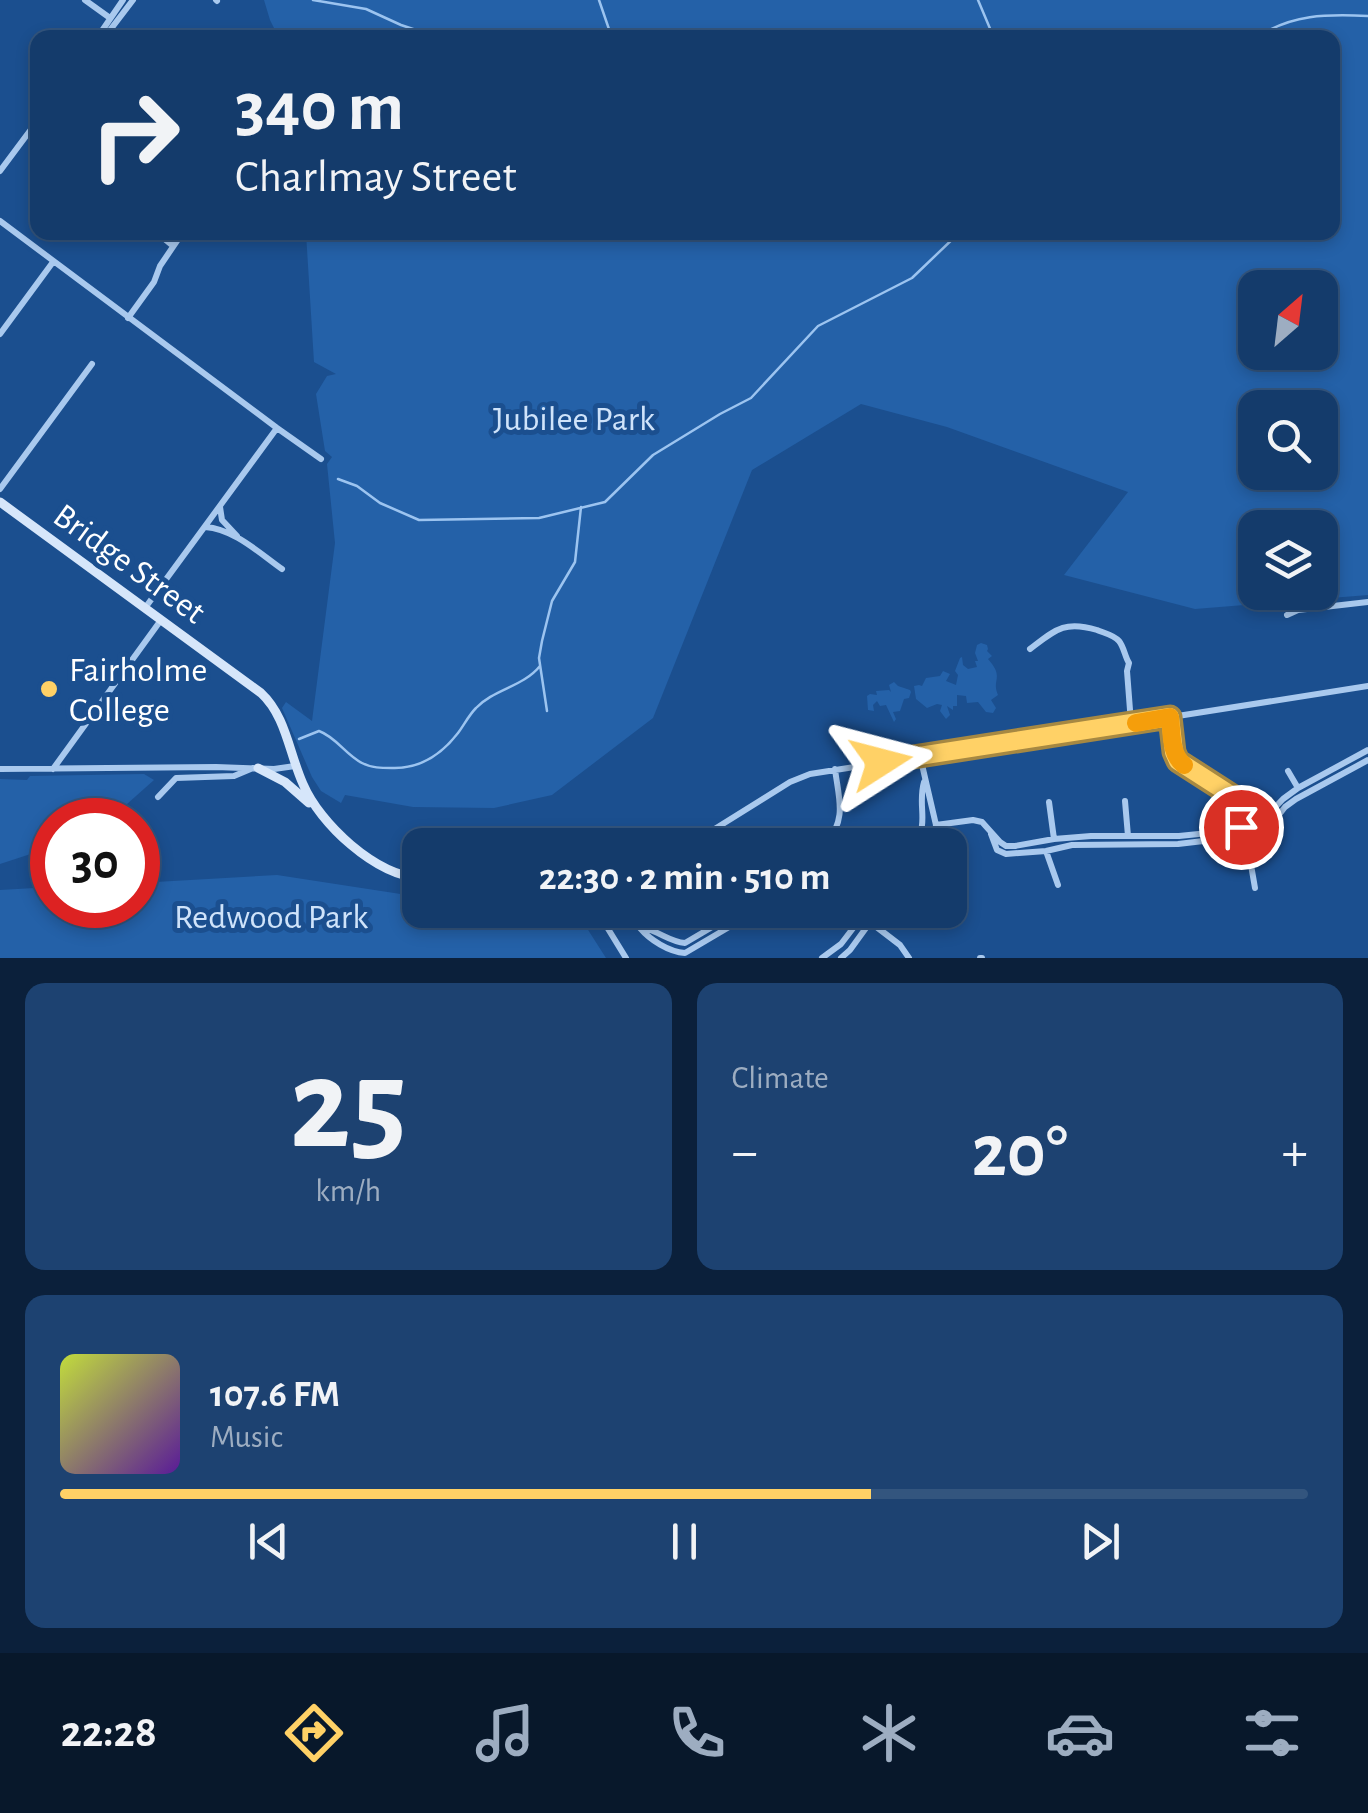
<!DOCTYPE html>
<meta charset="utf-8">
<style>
body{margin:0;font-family:"Alegreya Sans",sans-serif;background:#1d4271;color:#f1f3f6;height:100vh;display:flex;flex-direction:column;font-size:38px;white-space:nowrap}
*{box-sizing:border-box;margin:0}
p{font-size:32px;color:#9dadc1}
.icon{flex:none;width:55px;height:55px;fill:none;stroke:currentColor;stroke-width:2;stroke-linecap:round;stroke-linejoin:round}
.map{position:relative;height:958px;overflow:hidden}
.sheet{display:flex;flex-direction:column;gap:25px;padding:25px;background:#0b203b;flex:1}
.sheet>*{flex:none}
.hud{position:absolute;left:30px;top:30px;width:1310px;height:210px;border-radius:20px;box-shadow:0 5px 15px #0003,0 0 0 2px #33557e;background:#143b6b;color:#f1f3f6;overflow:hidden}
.needle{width:65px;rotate:28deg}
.tools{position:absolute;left:1238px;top:270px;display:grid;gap:20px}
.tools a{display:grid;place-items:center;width:100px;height:100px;border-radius:20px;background:#143b6b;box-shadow:0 5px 15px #0003,0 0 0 2px #33557e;font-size:50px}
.speed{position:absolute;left:30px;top:798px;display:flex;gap:20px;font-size:50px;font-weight:700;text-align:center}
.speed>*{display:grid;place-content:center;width:130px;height:130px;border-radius:50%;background:#143b6b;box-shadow:0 5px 15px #0003,0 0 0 2px #33557e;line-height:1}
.speed .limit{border:15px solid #d22;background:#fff;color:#111}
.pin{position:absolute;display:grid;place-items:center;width:85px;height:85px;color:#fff;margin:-42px;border:5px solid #fff;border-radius:50%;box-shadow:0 2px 10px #0007}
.me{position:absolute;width:110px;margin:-55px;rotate:81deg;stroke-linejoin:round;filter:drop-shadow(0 0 8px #0008)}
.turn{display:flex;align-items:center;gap:35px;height:210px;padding:0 40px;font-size:45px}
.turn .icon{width:130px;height:130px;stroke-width:2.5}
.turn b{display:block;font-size:70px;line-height:85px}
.big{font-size:75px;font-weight:600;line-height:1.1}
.sheet .widget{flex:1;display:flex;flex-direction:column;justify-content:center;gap:15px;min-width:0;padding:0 35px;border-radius:20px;background:#1d4271}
.sheet .dial{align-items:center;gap:0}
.dial b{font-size:130px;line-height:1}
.song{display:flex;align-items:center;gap:30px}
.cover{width:120px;height:120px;border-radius:15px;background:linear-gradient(135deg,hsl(70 70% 55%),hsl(270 70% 35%))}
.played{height:10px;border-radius:5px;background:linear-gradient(90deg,#ffd166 65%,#33557e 65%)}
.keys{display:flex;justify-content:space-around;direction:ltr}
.heat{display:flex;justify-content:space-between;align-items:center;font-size:55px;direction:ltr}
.sheet .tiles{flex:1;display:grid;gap:25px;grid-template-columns:1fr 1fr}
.widget:last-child{grid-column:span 2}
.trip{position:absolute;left:402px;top:828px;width:565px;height:100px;border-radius:20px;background:#143b6b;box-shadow:0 5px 15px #0003,0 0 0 2px #33557e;font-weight:600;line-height:100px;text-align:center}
.tab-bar{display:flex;height:160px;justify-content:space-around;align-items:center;background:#08182b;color:#9dadc1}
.tab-bar .icon{width:70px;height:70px}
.tab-bar .selected{color:#ffd166}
.tab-bar b{font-size:45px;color:#f1f3f6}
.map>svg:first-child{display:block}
.green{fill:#2461a8;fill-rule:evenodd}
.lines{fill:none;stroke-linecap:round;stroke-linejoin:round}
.stream{stroke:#9cc4f0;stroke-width:2.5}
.street{stroke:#a9c9ee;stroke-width:6}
.secondary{stroke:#d6e6fa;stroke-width:9}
.route-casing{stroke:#a68842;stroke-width:25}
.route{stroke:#ffd166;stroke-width:18}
.slow{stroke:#f59e0b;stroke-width:18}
.poi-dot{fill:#ffd166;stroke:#1b4f8f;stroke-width:4}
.labels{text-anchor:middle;stroke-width:10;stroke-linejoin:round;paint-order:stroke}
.park-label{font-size:35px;fill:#cfe3fa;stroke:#1b4f8f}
.street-label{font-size:35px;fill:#fff;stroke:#1b4f8f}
.poi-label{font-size:35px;fill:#fff;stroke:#1b4f8f;text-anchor:start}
</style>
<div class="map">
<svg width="1368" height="958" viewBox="0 0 1368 958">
<rect width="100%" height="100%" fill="#1b4f8f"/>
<path class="green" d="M264,0H1368V595L1195,609L1064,575L1128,492L947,427L861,404L752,470L653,718L552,795L494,808L413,807L345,795L341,803L321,791L312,777L282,708L286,702L312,721L335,543L327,464L332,457L325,451L316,394L327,376L336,374L314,362L306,233L1332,232V38H279L270,20ZM1255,288H1320V352H1255ZM1255,408H1320V472H1255ZM1255,528H1320V592H1255Z
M981,643L987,645L988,649L987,651L992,656L988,659C1005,678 991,679 998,695L991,700L996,708L993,713L986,712L978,702L967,703L966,696L957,695V706H953V710L947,706L950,715L946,719L940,711L942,705L937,704L927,708L916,699L914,686L919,685L922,686L926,678L940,676L943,671L950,674L946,681L956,685L958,675L955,671L960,658L962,657L963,665L968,669L977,667L975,661H978L975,653L977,645Z
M894,682L898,686L910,690L911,692L909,698L904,699L900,711L893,712L896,719L894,722L886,705L880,706L877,701L873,705L874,711L868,710L867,696L870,694L877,695L876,691L889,690L891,692L889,685Z
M144,774L154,780L109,820H52V847L0,864V779L27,780L30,776Z
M277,875L420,897V910H502L583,922L606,958H0V890L52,887V905H138V883Z"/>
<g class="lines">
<path class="stream" d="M313,0L366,9L401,25L440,38
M599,0L612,38
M978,0L994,38
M1256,38C1291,14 1327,14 1368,16
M338,479L357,486L380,503L419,520L539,518L605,502L653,455L720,414L751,398L818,326L912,278L960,232
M547,711L539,658L542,641L552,601L575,562L581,507
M299,739L319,731C336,737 346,755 362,763C371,768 382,768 392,768C420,769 441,755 458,733C464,725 469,715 476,708C494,689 523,687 540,666"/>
<path class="street" d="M85,0L110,18
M216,0L217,1
M97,38L123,0
M104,38L133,0
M0,171L38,120
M0,221L277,428L321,459
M156,232L173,246
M128,318L154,282L160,266L183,232
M0,334L53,262
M0,489L92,364
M220,507L222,520L237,536
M205,527C234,529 258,552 282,569
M145,608L277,428
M1287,615L1298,610L1368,602
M1030,649C1055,630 1064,620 1097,630C1104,633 1114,635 1119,641C1124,647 1125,657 1129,663L1127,671L1131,723
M1171,717L1174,752L1178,761L1231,795L1236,800L1241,827
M920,756L936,825L935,832L926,845
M0,769L216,767L274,769L295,766
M53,769L161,620
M1288,771L1298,788
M158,797L176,778L234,776L253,768
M1125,801L1128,836
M1049,802L1054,839
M936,825L973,820L982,822L1000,842L1006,846H1015L1054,839L1091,836H1179L1228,831L1262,821L1283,799L1298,788L1368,750
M991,834L997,850L1006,854L1046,851L1072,845L1178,844L1246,836L1271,825L1285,807L1296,799L1368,760
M1246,836L1255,888
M689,845L790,782L810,774L1368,686
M826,845C847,817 839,801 835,769
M914,845C930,823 917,806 924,782
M1046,851L1058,885
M602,910V919L626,958
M606,910C622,918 637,925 653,931C665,936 673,942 685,943L741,910
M870,922L900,945L909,958
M640,928C650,940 669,952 685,953L758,910
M822,958L841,944L867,910
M841,958L850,950L879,910
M980,958H982"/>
<path class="secondary" d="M0,502L261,693C286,716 289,753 303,784C320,824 375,875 420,878
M258,768L285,782L309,803"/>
</g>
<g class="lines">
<defs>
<path id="route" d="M881,762L1170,717L1174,752L1178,761L1231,795L1236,800L1241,827"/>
</defs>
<use href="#route" class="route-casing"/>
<use href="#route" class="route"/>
<path class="slow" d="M1136,723L1170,717C1172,733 1170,754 1184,765"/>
</g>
<circle class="poi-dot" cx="49" cy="689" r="10"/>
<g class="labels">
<g class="park-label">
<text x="574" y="430">Jubilee Park</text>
<text x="271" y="928">Redwood Park</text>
</g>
<g class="street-label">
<text transform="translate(130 563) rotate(36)" y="12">Bridge Street</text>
</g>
<g class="poi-label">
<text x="69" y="681">Fairholme<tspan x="69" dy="40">College</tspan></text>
</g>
</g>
</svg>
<div class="tools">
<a><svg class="needle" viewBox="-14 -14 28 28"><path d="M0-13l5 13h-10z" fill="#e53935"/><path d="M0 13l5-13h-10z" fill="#9dadc1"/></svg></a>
<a><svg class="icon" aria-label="search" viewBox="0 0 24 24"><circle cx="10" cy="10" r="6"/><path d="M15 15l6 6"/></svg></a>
<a><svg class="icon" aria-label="layers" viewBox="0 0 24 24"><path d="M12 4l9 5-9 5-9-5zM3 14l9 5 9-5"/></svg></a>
</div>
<div class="speed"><div class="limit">30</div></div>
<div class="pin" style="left:1241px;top:827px;background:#d93025"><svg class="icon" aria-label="arrive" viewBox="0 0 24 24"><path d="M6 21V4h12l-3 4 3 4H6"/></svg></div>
<svg class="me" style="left:881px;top:762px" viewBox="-20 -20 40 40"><path d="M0-17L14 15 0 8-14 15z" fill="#ffd166" stroke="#fff" stroke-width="4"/></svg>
<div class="trip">22:30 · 2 min · 510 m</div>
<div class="hud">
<div class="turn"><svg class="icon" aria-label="right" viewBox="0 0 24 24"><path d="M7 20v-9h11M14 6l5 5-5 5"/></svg><div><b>340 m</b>Charlmay Street</div></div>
</div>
</div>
<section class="sheet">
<div class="tiles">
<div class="widget dial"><b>25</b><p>km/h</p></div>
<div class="widget"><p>Climate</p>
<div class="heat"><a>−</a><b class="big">20°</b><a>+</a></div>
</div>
<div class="widget">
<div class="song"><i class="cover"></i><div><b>107.6 FM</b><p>Music</p></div></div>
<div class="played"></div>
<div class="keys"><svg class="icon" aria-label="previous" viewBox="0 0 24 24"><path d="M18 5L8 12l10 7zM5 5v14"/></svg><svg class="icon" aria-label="pause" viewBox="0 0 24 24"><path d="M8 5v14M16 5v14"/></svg><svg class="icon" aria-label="next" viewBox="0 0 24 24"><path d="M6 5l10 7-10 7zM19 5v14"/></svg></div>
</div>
</div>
</section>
<nav class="tab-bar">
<b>22:28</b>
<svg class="icon selected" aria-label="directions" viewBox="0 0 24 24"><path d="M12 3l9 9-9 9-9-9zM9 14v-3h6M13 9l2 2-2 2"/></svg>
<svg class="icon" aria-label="music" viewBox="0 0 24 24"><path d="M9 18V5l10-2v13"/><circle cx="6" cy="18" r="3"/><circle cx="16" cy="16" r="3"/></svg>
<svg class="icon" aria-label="phone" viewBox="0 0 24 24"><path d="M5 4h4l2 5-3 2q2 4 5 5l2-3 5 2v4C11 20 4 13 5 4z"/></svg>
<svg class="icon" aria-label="climate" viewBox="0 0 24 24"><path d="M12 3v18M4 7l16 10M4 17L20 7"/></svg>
<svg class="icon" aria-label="car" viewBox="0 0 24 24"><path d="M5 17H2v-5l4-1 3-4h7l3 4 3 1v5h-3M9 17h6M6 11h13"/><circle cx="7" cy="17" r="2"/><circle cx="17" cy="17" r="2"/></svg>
<svg class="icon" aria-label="filters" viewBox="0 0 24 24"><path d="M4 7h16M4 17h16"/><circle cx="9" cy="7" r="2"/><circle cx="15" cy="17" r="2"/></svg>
</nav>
